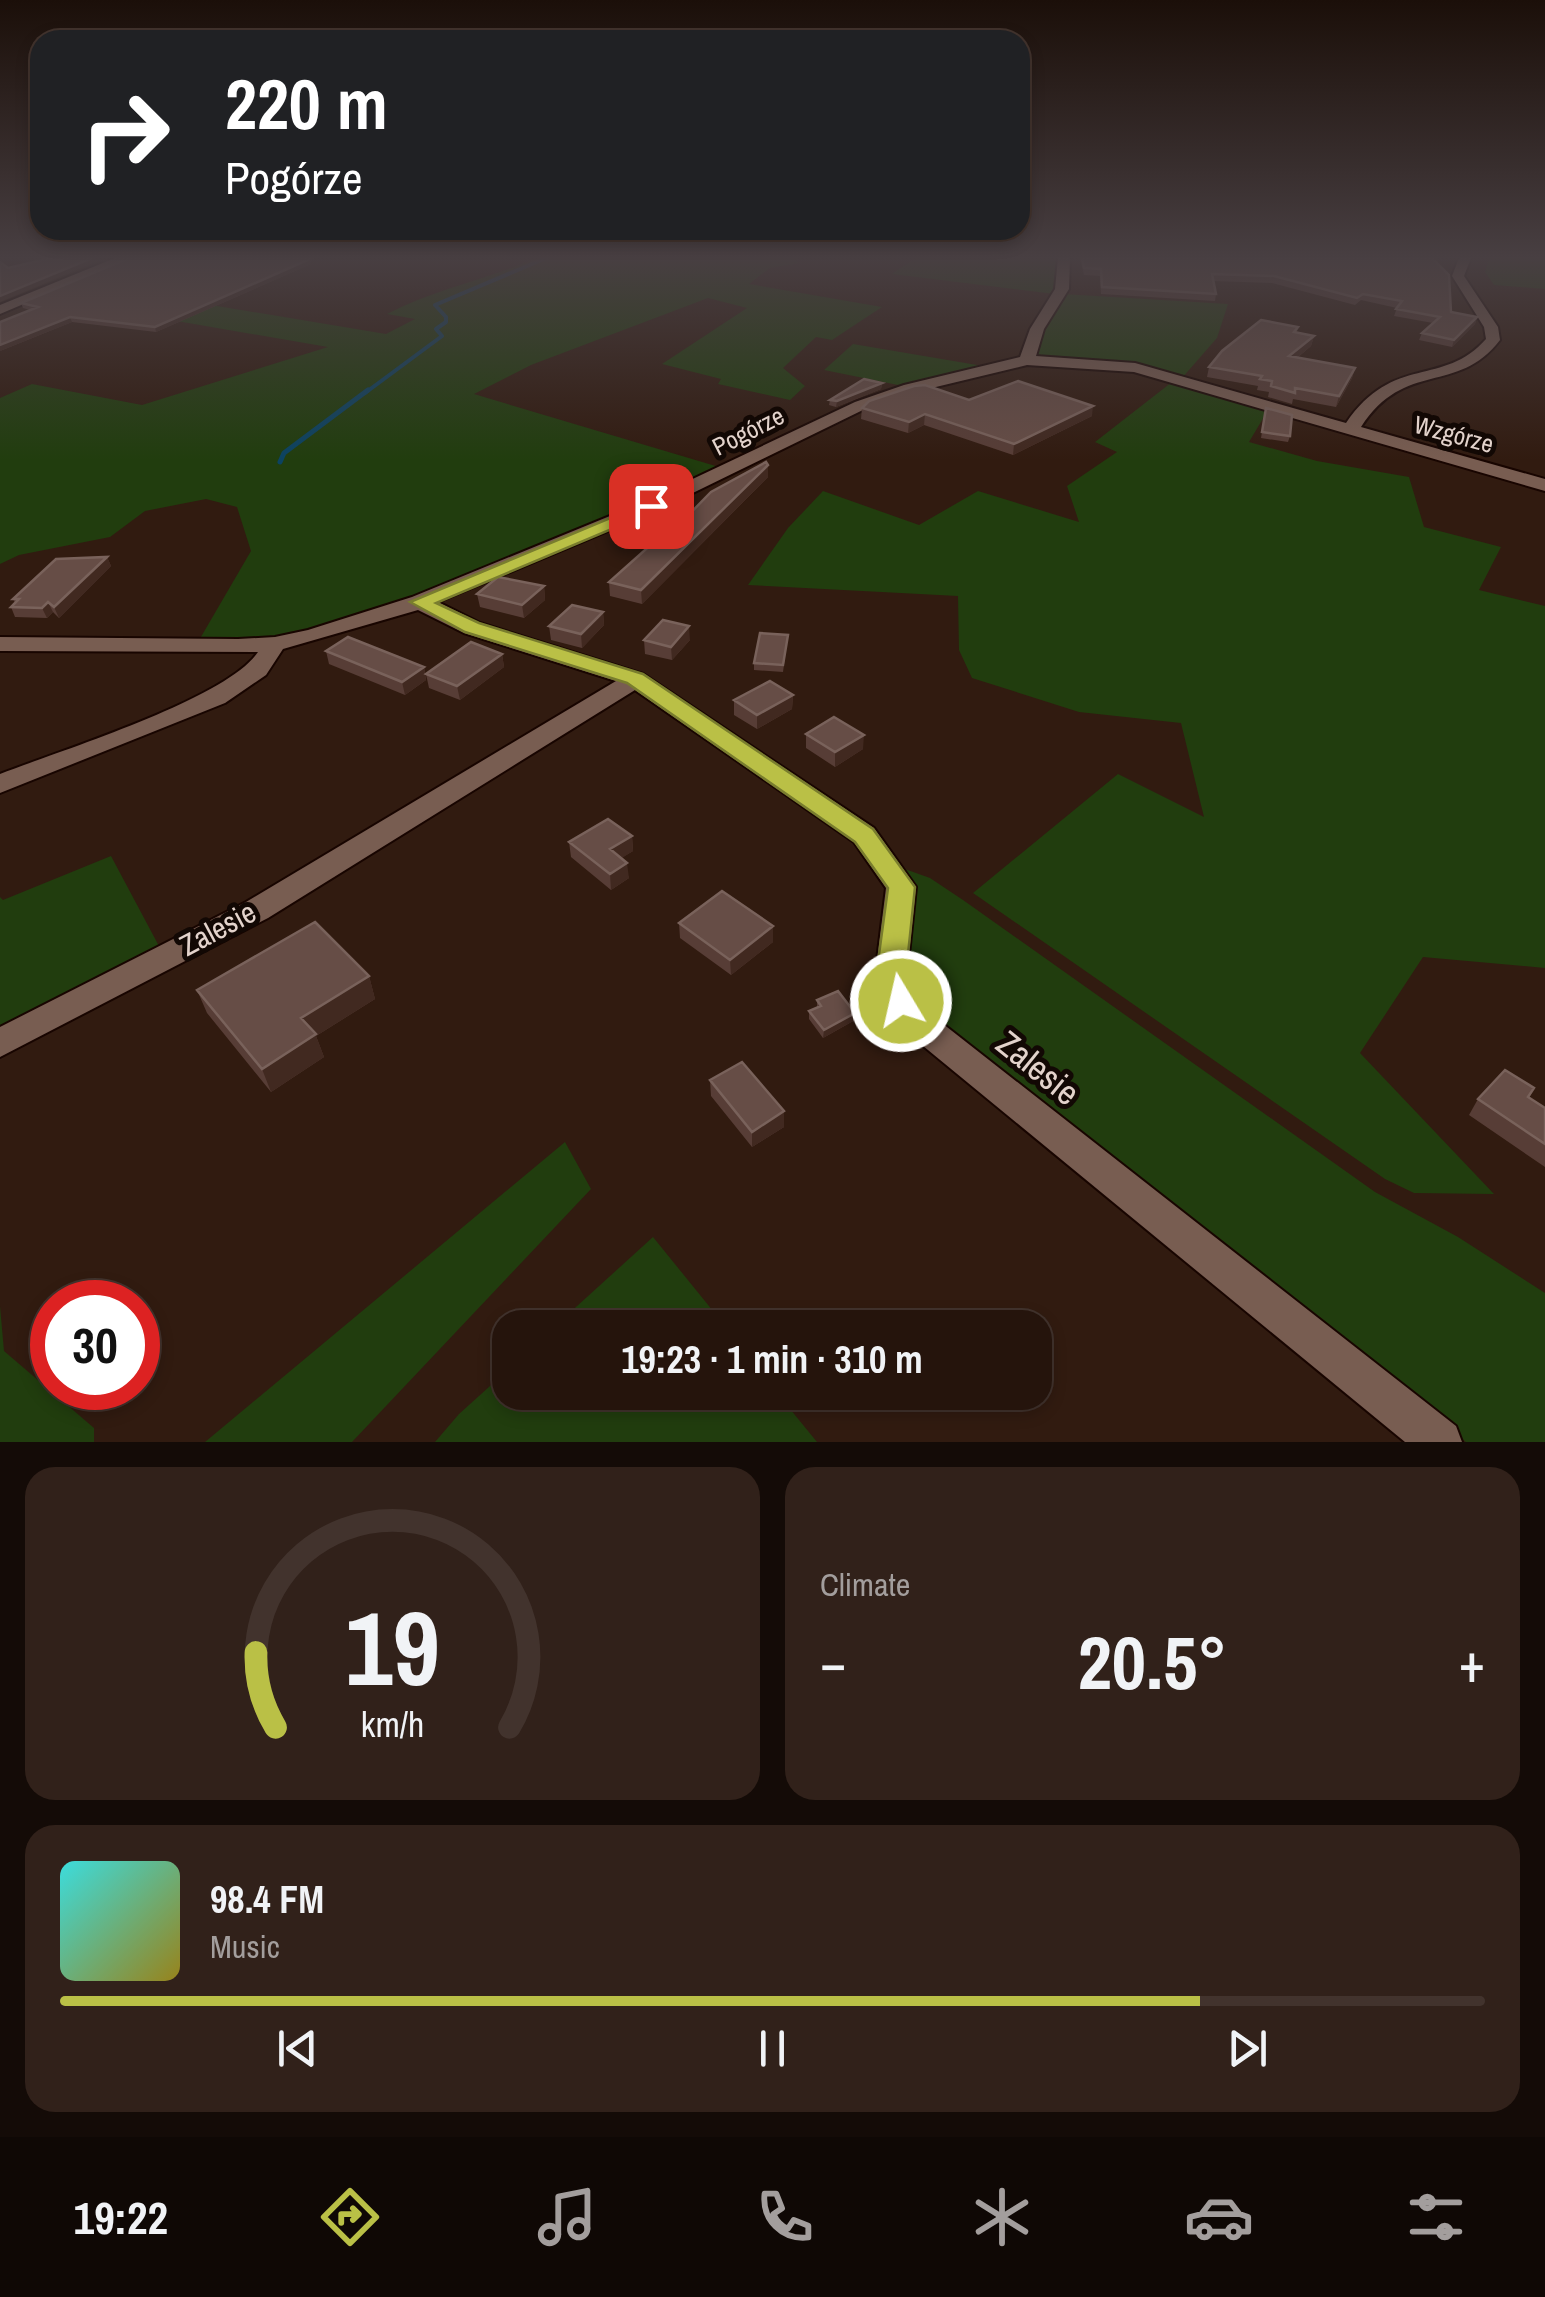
<!DOCTYPE html>
<meta charset="utf-8">
<style>
body{margin:0;font-family:"Archivo Narrow",sans-serif;background:#31211a;color:#f1f3f6;height:100vh;display:flex;flex-direction:column;font-size:38px;white-space:nowrap}
*{box-sizing:border-box;margin:0}
p{font-size:32px;color:#a39e9d}
.icon{flex:none;width:55px;height:55px;fill:none;stroke:currentColor;stroke-width:2;stroke-linecap:round;stroke-linejoin:round}
.map{position:relative;height:1442px;overflow:hidden}
.panel{display:flex;flex-direction:column;gap:25px;padding:25px;background:#140b07;flex:1}
.panel>*{flex:none}
.top-card{position:absolute;left:30px;top:30px;width:1000px;height:210px;border-radius:30px;box-shadow:0 5px 15px #0003,0 0 0 2px #42332d;background:#202124;color:#fff;overflow:hidden}
.speed{position:absolute;left:30px;top:1280px;display:flex;gap:20px;font-size:50px;font-weight:700;text-align:center}
.speed>*{display:grid;place-content:center;width:130px;height:130px;border-radius:50%;background:#25140c;box-shadow:0 5px 15px #0003,0 0 0 2px #42332d;line-height:1}
.speed .limit{border:15px solid #d22;background:#fff;color:#111}
.pin{position:absolute;display:grid;place-items:center;width:85px;height:85px;color:#fff;margin:-42px;border-radius:20px;box-shadow:0 5px 15px #0006}
.me{position:absolute;width:110px;margin:-55px;rotate:351deg;stroke-linejoin:round;filter:drop-shadow(0 0 8px #0008)}
.turn{display:flex;align-items:center;gap:35px;height:210px;padding:0 30px;font-size:45px}
.turn .icon{width:130px;height:130px;stroke-width:2.5}
.turn b{display:block;font-size:70px;line-height:85px}
.big{font-size:75px;font-weight:800;line-height:1.1}
.panel .tile{flex:1;display:flex;flex-direction:column;justify-content:center;gap:15px;min-width:0;padding:0 35px;border-radius:30px;background:#31211a}
.panel .dial{align-items:center;gap:0}
.dial svg{height:260px;overflow:visible;fill:none;stroke:#42332d;stroke-width:7;stroke-linecap:round;text-anchor:middle}
.dial text{fill:#f1f3f6;stroke:none}
.song{display:flex;align-items:center;gap:30px}
.cover{width:120px;height:120px;border-radius:15px;background:linear-gradient(135deg,hsl(180 70% 55%),hsl(50 70% 35%))}
.played{height:10px;border-radius:5px;background:linear-gradient(90deg,#bac046 80%,#42332d 80%)}
.keys{display:flex;justify-content:space-around;direction:ltr}
.heat{display:flex;justify-content:space-between;align-items:center;font-size:55px;direction:ltr}
.panel .tiles{flex:1;display:grid;gap:25px;grid-template-columns:1fr 1fr}
.tile:last-child{grid-column:span 2}
.trip{position:absolute;left:492px;top:1310px;width:560px;height:100px;border-radius:30px;background:#25140c;box-shadow:0 5px 15px #0003,0 0 0 2px #42332d;font-weight:800;line-height:100px;text-align:center}
.dock{display:flex;height:160px;justify-content:space-around;align-items:center;background:#0f0805;color:#a39e9d}
.dock .icon{width:70px;height:70px}
.dock .selected{color:#bac046}
.dock b{font-size:45px;color:#f1f3f6}
.map>svg:first-child{display:block}
.green{fill:#213d0e}
.lines{fill:none;stroke-linecap:round;stroke-linejoin:round}
.stream-far1{stroke:#0c4361;stroke-width:4}
.stream{stroke:#0c4361;stroke-width:5}
.minor-casing{stroke:#180500;stroke-width:4}
.tertiary-casing{stroke:#180500;stroke-width:4}
.minor{fill:#785d51;fill-rule:evenodd}
.tertiary{fill:#785d51;fill-rule:evenodd}
.wall{fill:#573d36}
.shaded-wall{fill:#412920}
.building{fill:#664d46;stroke:#79625b;stroke-width:2.5}
.route{fill:#bac046;stroke:#797d2e;stroke-width:2.5}
.labels{text-anchor:middle;stroke-width:10;stroke-linejoin:round;paint-order:stroke}
.far-street-label{font-size:25px;fill:#e3d3cc;stroke:#120804}
.street-label{font-size:30px;fill:#e3d3cc;stroke:#120804}
.near-street-label{font-size:35px;fill:#e3d3cc;stroke:#120804}
</style>
<div class="map">
<svg width="1545" height="1442" viewBox="0 0 1545 1442">
<rect width="100%" height="100%" fill="#311b10"/>
<path class="green" d="M537,258H799L795,260L800,263L770,268L749,284L882,307L832,340L816,337L783,368L805,386L790,400L718,384L721,379L662,364L747,308L708,298L531,365L474,394L719,467L704,478C570,535 434,606 290,635C261,641 228,640 198,642L251,551L237,507L206,499L145,511L110,537L19,555L0,564V398L32,384L142,405L328,347L165,319L199,303L386,334L415,319L387,314C435,289 488,279 537,258Z
M916,258L1059,259L1055,294L892,274Z
M1489,258H1545V289L1494,285L1485,272Z
M1063,294L1228,304L1217,338L1182,378L1118,362L1038,358L1039,335Z
M853,344L989,367L908,387L824,370Z
M1172,382L1268,410L1249,442L1317,461L1409,477L1424,527L1501,547L1479,590L1545,606V968L1423,957L1360,1053L1494,1194L1414,1193L1385,1179L973,893L1118,774L1204,817L1181,723L1079,712L972,678L959,650L958,596L748,585L788,528L823,491L919,525L978,491L1079,522L1067,486L1117,452L1095,442Z
M111,856L160,948L0,1033V897L3,900Z
M902,868L930,878L963,900L1375,1192L1458,1237L1545,1293V1442H1466L915,1014L897,984Z
M565,1142L591,1189L352,1442H205Z
M653,1237L726,1327H554Z
M0,1306L4,1351L94,1428V1442H0Z
M510,1368V1392L777,1393L817,1442H435L459,1414Z"/>
<g class="lines">
<path class="stream-far1" d="M365,393L442,336L436,329L446,322V317L435,305L546,258"/>
<path class="stream" d="M280,462L284,453L368,390"/>
<defs>
<path id="minor" d="M1058,258H1070L1069,289L1044,329L1036,356L1135,363L1346,423C1394,353 1443,388 1486,339L1484,327L1452,276L1459,258H1471L1464,276L1498,327L1500,340C1457,396 1405,359 1361,427L1545,479V491L1134,372L1027,365L915,392L867,408L658,510L438,602L480,623L643,674L874,828L916,887L906,983L924,1009L1456,1426L1462,1442H1405L900,1027L874,984L886,888L854,842L635,690L268,918L0,1057V1027L246,902L616,681L464,633L418,610L283,649L266,675L225,703L0,793V774C59,751 227,699 258,652L0,651V637L238,639L275,637L308,630L412,597L644,502L855,402L904,385L1020,357L1030,329L1055,289Z"/>
<path id="tertiary" d="M115,258H132L0,314V305Z"/>
</defs>
<use href="#minor" class="minor-casing"/>
<use href="#tertiary" class="tertiary-casing"/>
<use href="#minor" class="minor"/>
<use href="#tertiary" class="tertiary"/>
</g>
<path class="wall" d="M1080,258H1432L1451,312L1477,317L1475,324L1452,347L1419,340L1422,333L1433,323L1394,316L1397,308L1361,300L1355,305L1272,283L1213,281L1216,294L1215,301L1101,294L1100,276L1084,275Z
M310,259L311,264L156,332L72,322L0,351V322L30,310L23,308L21,303Z
M1298,327L1297,332L1314,336L1311,346L1297,358L1355,368L1352,378L1336,407L1293,399L1292,404L1268,397L1269,392L1257,390L1258,386L1207,377L1209,367Z
M882,383L881,389L836,407L829,405L830,400Z
M969,400L1092,416L1013,455L924,425L908,433L861,419L862,408Z
M1266,408L1290,436L1288,442L1261,438Z
M768,465V477L642,604L610,596L609,582L668,536Z
M107,557L111,566L59,618L53,612L47,618L15,617L11,607L15,603L13,599Z
M544,586L545,600L524,618L480,607L477,594Z
M603,612L604,625L582,648L551,640L549,626Z
M788,635L783,672L754,670V663Z
M644,640H690L672,660L645,654Z
M326,651L424,667L426,680L405,695L329,664Z
M502,654L504,667L460,700L429,688L426,674Z
M793,695L792,709L757,729L734,715V700Z
M806,734L863,749L835,767L806,748Z
M632,836L633,851L621,858L629,878L611,890L571,857L569,842Z
M679,923L773,942L731,975L680,938Z
M369,976L375,999L316,1036L324,1057L271,1092L207,1013L197,990Z
M817,1000L855,1013V1020L823,1038L809,1019V1011L817,1008Z
M710,1080L784,1111V1127L752,1147L711,1096Z
M1534,1088L1529,1098L1545,1108V1167L1469,1115L1478,1099Z"/>
<path class="shaded-wall" d="M92,258H105L0,302V296Z
M310,259L311,264L156,332L155,327Z
M70,317L72,322L0,351V345Z
M1477,317L1475,324L1452,347L1454,340Z
M1314,336L1311,346L1287,366L1289,356Z
M1355,368L1352,378L1336,407L1339,396Z
M882,383L881,389L836,407L837,401Z
M1093,406L1092,416L1013,455L1014,444Z
M925,414L924,425L908,433L909,422Z
M768,465V477L642,604L641,590Z
M107,557L111,566L59,618L54,607Z
M544,586L545,600L524,618L522,605Z
M48,602L53,612L47,618L42,608Z
M603,612L604,625L582,648L581,634Z
M689,626L690,640L672,660L671,647Z
M502,654L504,667L460,700L457,686Z
M424,667L426,680L405,695L402,682Z
M793,695L792,709L757,729V715Z
M864,735L863,749L835,767V752Z
M632,836L633,851L611,865L610,849Z
M627,863L629,878L611,890L610,874Z
M773,926V942L731,975L730,960Z
M369,976L375,999L316,1036L324,1057L271,1092L262,1069L301,1018Z
M855,1013V1020L823,1038L824,1030Z
M784,1111V1127L752,1147V1132Z"/>
<path class="building" d="M51,258H92L0,296V262L8,268Z
M129,258H301L310,259L155,327L70,317L0,345V322L38,307L21,303Z
M1082,258H1432L1449,275L1451,312L1477,317L1454,340L1422,333L1440,317L1396,309L1402,301L1363,294L1357,298L1274,276L1212,274L1216,294L1102,287L1101,269L1084,268Z
M1261,320L1298,327L1294,332L1314,336L1289,356L1355,368L1339,396L1295,388V393L1271,386L1272,381L1260,379L1262,376L1209,367L1222,351Z
M864,379L882,383L837,401L830,400Z
M1018,381L1093,406L1014,444L925,414L909,422L862,408L869,401L914,386L925,385L969,400Z
M1266,408L1292,415L1290,436L1262,432Z
M766,462L768,465L641,590L609,582L663,534L668,536L711,492Z
M107,557L54,607L48,602L42,608L11,607L19,599H13L56,559Z
M498,577L544,586L522,605L477,594Z
M572,605L603,612L581,634L549,626Z
M663,620L689,626L671,647L644,640Z
M760,633L788,635L783,665L754,663Z
M348,637L424,667L402,682L326,651Z
M471,642L502,654L457,686L426,674Z
M770,681L793,695L757,715L734,700Z
M834,717L864,735L835,752L806,734Z
M608,819L632,836L610,849L627,863L610,874L569,842Z
M722,891L773,926L730,960L679,923Z
M315,922L369,976L301,1018L316,1034L262,1069L197,990Z
M838,991L855,1013L824,1030L809,1011L821,1006L817,1000Z
M742,1062L784,1111L752,1132L710,1080Z
M1505,1070L1534,1088L1528,1097L1545,1108V1144L1478,1099Z"/>
<linearGradient id="sky" x2="0" y2="1"><stop stop-color="#1b0f09"/><stop offset="0.56" stop-color="#483f42"/><stop offset="1" stop-color="#483f42" stop-opacity="0"/></linearGradient>
<rect width="1545" height="460" fill="url(#sky)"/>
<path class="route" d="M651,501L657,502V510L436,603L479,623L643,674L873,829L915,887L905,983L916,1001L911,1009L901,1013L890,1009L875,984L888,888L855,842L627,683L465,632L410,602Z"/>
<g class="labels">
<g class="far-street-label">
<text transform="translate(748 431) rotate(-27)" y="9">Pogórze</text>
<text transform="translate(1454 434) rotate(15)" y="9">Wzgórze</text>
</g>
<g class="street-label">
<text transform="translate(218 929) rotate(-28)" y="10">Zalesie</text>
</g>
<g class="near-street-label">
<text transform="translate(1038 1068) rotate(39)" y="12">Zalesie</text>
</g>
</g>
</svg>
<div class="speed"><div class="limit">30</div></div>
<div class="pin" style="left:651px;top:506px;background:#d93025"><svg class="icon" aria-label="arrive" viewBox="0 0 24 24"><path d="M6 21V4h12l-3 4 3 4H6"/></svg></div>
<svg class="me" style="left:901px;top:1001px" viewBox="-20 -20 40 40"><circle r="17" fill="#bac046" stroke="#fff" stroke-width="3"/><path d="M0-11L8 9 0 5-8 9z" fill="#fff"/></svg>
<div class="trip">19:23 · 1 min · 310 m</div>
<div class="top-card">
<div class="turn"><svg class="icon" aria-label="right" viewBox="0 0 24 24"><path d="M7 20v-9h11M14 6l5 5-5 5"/></svg><div><b>220 m</b>Pogórze</div></div>
</div>
</div>
<section class="panel">
<div class="tiles">
<div class="tile dial"><svg viewBox="0 0 100 80">
<path d="M14 69A42 42 0 1 1 86 69"/>
<path d="M14 69A42 42 0 0 1 8 46" stroke="#bac046"/>
<text x="50" y="56" font-size="32" font-weight="700">19</text>
<text x="50" y="72" font-size="11">km/h</text>
</svg></div>
<div class="tile"><p>Climate</p>
<div class="heat"><a>−</a><b class="big">20.5°</b><a>+</a></div>
</div>
<div class="tile">
<div class="song"><i class="cover"></i><div><b>98.4 FM</b><p>Music</p></div></div>
<div class="played"></div>
<div class="keys"><svg class="icon" aria-label="previous" viewBox="0 0 24 24"><path d="M18 5L8 12l10 7zM5 5v14"/></svg><svg class="icon" aria-label="pause" viewBox="0 0 24 24"><path d="M8 5v14M16 5v14"/></svg><svg class="icon" aria-label="next" viewBox="0 0 24 24"><path d="M6 5l10 7-10 7zM19 5v14"/></svg></div>
</div>
</div>
</section>
<nav class="dock">
<b>19:22</b>
<svg class="icon selected" aria-label="directions" viewBox="0 0 24 24"><path d="M12 3l9 9-9 9-9-9zM9 14v-3h6M13 9l2 2-2 2"/></svg>
<svg class="icon" aria-label="music" viewBox="0 0 24 24"><path d="M9 18V5l10-2v13"/><circle cx="6" cy="18" r="3"/><circle cx="16" cy="16" r="3"/></svg>
<svg class="icon" aria-label="phone" viewBox="0 0 24 24"><path d="M5 4h4l2 5-3 2q2 4 5 5l2-3 5 2v4C11 20 4 13 5 4z"/></svg>
<svg class="icon" aria-label="climate" viewBox="0 0 24 24"><path d="M12 3v18M4 7l16 10M4 17L20 7"/></svg>
<svg class="icon" aria-label="car" viewBox="0 0 24 24"><path d="M5 17H2v-5l4-1 3-4h7l3 4 3 1v5h-3M9 17h6M6 11h13"/><circle cx="7" cy="17" r="2"/><circle cx="17" cy="17" r="2"/></svg>
<svg class="icon" aria-label="filters" viewBox="0 0 24 24"><path d="M4 7h16M4 17h16"/><circle cx="9" cy="7" r="2"/><circle cx="15" cy="17" r="2"/></svg>
</nav>
